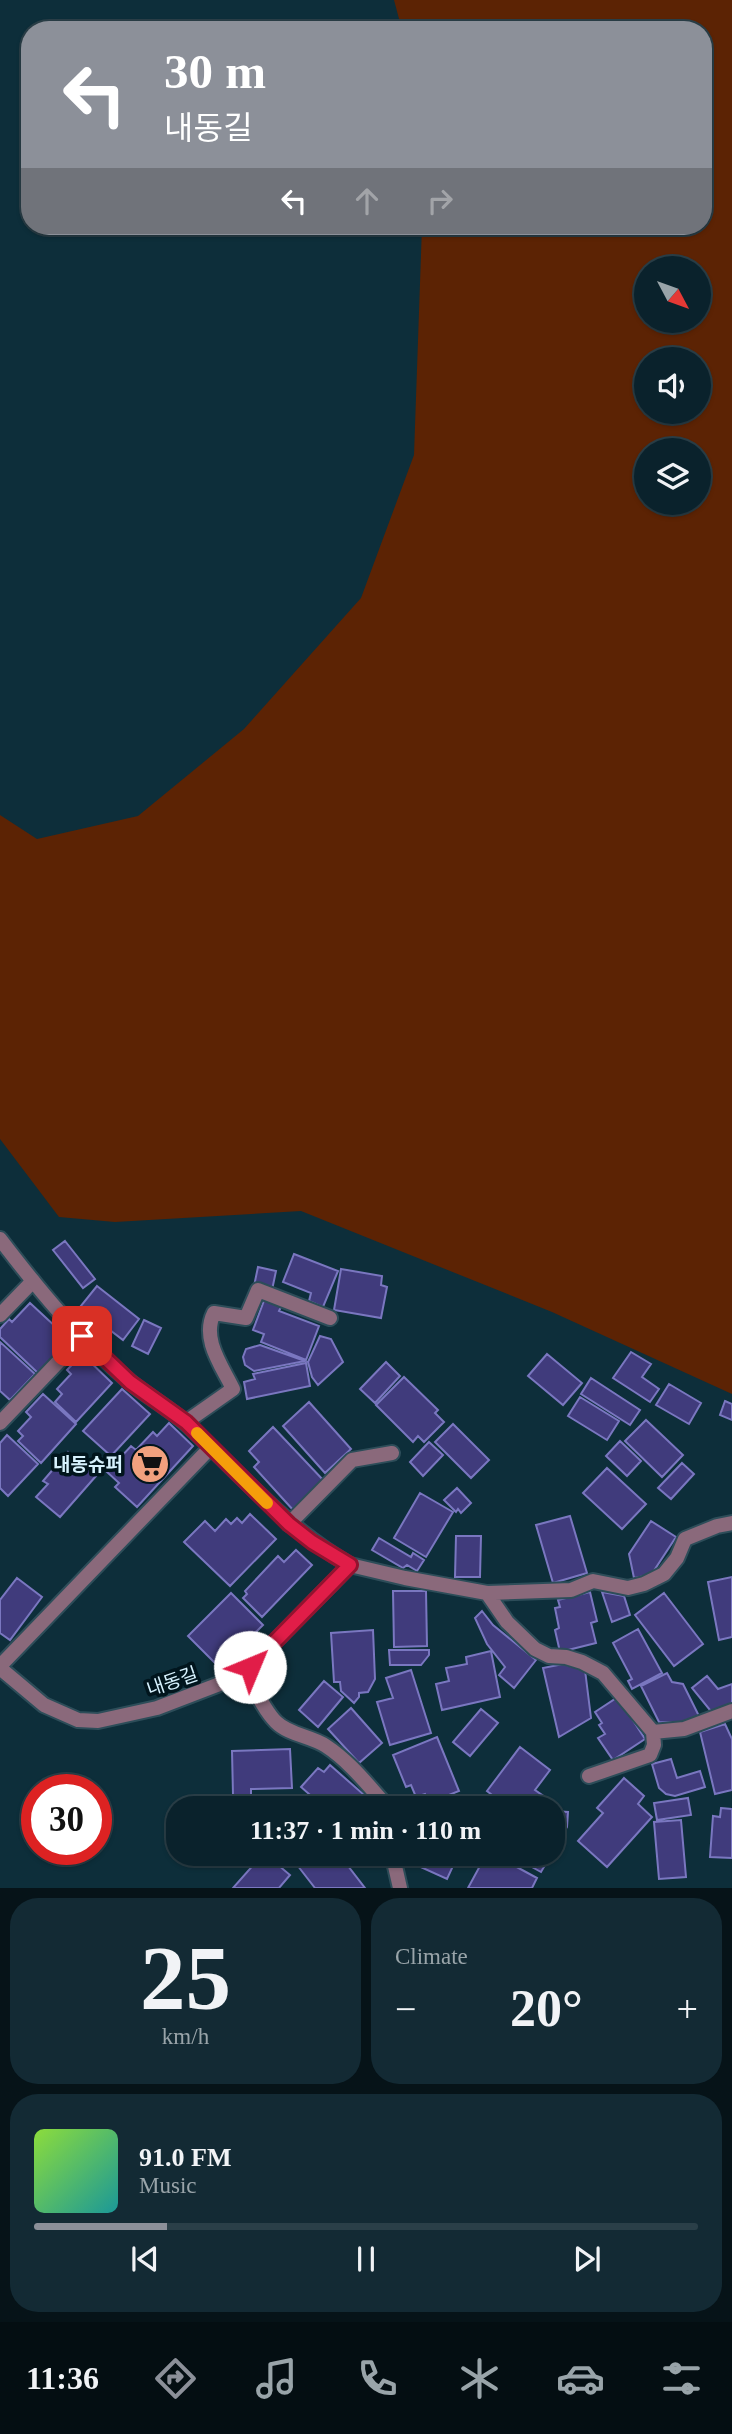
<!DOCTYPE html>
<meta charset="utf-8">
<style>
body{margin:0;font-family:"Times New Roman","Noto Sans KR",serif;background:#132a34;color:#f1f3f6;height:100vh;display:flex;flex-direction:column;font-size:26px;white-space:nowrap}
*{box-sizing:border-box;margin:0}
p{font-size:23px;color:#99a4a9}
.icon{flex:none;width:38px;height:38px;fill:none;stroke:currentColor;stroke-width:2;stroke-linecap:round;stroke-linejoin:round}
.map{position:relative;height:1888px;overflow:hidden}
.sheet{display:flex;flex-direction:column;gap:10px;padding:10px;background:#061318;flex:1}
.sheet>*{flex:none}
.hud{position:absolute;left:21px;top:21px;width:691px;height:214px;border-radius:28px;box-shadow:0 2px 5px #0004,0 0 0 2px #2a3f48;background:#8c9099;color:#fff;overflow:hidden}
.needle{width:46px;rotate:131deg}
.tools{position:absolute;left:634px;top:256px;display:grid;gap:14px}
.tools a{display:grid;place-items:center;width:77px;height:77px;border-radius:50%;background:#0a222c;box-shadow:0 2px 5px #0004,0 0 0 2px #2a3f48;font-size:35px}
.speed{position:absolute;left:21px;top:1774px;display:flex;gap:14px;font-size:35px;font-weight:700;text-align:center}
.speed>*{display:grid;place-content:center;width:91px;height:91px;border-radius:50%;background:#0a222c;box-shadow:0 2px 5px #0004,0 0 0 2px #2a3f48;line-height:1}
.speed .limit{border:10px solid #d22;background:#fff;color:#111}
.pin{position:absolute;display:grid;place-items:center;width:60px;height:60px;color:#fff;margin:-30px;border-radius:14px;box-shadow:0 4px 10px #0006}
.me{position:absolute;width:77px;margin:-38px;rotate:45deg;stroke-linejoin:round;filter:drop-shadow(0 0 5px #0008)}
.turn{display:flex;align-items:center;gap:24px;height:147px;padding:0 28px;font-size:32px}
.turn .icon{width:91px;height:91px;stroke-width:2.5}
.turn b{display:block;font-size:49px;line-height:60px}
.lanes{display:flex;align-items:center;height:66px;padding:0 28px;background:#0003;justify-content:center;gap:35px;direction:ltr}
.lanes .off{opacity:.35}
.big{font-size:52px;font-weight:700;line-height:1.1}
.sheet .widget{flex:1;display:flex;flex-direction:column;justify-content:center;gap:10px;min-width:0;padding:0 24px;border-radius:28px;background:#132a34}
.sheet .dial{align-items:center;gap:0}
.dial b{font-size:91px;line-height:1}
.song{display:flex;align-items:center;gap:21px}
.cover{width:84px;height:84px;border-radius:10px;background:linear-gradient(135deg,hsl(90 70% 55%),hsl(180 70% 35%))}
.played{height:7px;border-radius:4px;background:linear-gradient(90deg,#8c9099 20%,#2a3f48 20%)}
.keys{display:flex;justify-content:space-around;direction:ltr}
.heat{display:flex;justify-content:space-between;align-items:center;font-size:38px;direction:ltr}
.sheet .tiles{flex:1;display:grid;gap:10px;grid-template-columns:1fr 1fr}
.widget:last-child{grid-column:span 2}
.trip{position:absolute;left:166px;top:1796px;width:399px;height:70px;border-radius:28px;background:#0a222c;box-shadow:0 2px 5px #0004,0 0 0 2px #2a3f48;font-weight:700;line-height:70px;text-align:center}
.menu{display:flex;height:112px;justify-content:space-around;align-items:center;background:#040e12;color:#99a4a9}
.menu .icon{width:49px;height:49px}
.menu .current{color:#8c9099}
.menu b{font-size:32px;color:#f1f3f6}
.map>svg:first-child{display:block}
.green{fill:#5c2304;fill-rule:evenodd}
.building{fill:#403b7c;stroke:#7a77c0;stroke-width:2}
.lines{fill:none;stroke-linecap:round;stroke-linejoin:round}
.lane-casing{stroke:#2d4d59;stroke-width:18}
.street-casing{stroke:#2d4d59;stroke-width:18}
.lane{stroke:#8a697b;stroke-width:14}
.street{stroke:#8a697b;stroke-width:14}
.route-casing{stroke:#92132f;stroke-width:18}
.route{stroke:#e11d48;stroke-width:12}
.slow{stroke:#f59e0b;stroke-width:12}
.labels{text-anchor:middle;stroke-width:7;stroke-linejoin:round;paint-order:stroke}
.poi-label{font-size:19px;font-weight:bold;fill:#d7f2fe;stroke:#01151d;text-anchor:end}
.street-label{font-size:19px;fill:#d7f2fe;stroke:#01151d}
</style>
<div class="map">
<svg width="732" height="1888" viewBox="0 0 732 1888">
<rect width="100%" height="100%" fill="#0d2e3a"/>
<path class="green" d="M394,0H732V1394L552,1312L301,1211L115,1222L59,1217L0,1139V815L37,839L138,816L244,729L361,598L414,455L422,226H704V30H402ZM646,268H698V320H646ZM646,359H698V411H646ZM646,450H698V502H646Z"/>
<path class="building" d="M65,1241L95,1279L83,1288L53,1250Z
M294,1254L338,1271L323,1307L309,1301L311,1293L283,1282Z
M258,1267L276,1271L272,1290L254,1286Z
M341,1269L382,1276L381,1285L387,1287L381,1318L334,1310Z
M97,1286L139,1319L123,1340L80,1307Z
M265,1298L282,1305L279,1311L319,1326L306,1360L261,1342L264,1334L253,1330Z
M30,1303L71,1341L39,1374L0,1337V1329L9,1319L12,1322Z
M144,1320L161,1328L148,1354L132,1346Z
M320,1336L331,1339L343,1362L318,1385L312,1377L308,1362Z
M0,1342L35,1374L10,1400L0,1391Z
M260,1345L305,1361L254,1371L245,1365L243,1357L246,1349Z
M631,1352L651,1364L642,1377L659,1389L650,1402L613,1378Z
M82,1354L112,1383L76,1422L55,1402L62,1394L57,1389L71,1374L67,1370Z
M547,1354L582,1383L563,1405L528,1376Z
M386,1362L400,1376L375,1403L360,1389Z
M306,1363L310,1386L247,1399L244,1382L255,1379L253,1374Z
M404,1377L438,1410L435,1413L444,1422L424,1442L418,1436L413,1442L376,1405Z
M591,1378L640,1410L630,1425L581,1394Z
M669,1384L701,1403L689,1424L656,1405Z
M122,1389L150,1414L111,1456L83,1431Z
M43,1394L76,1424L41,1463L18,1441L23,1436L18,1431L31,1417L26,1412Z
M580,1397L619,1421L607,1440L568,1416Z
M725,1401L732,1404V1420L720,1415Z
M309,1402L351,1449L325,1473L283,1426Z
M646,1420L683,1455L662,1477L625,1441Z
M169,1423L193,1446L137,1507L115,1487L119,1483L107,1472L131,1446L136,1450L153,1432L157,1436Z
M453,1424L489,1460L471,1478L435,1442Z
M273,1427L325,1482L294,1511L254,1467L259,1462L249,1451Z
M7,1435L38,1464L8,1496L0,1488V1443Z
M620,1441L641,1461L627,1476L606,1456Z
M429,1442L443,1455L423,1476L410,1462Z
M68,1452L96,1476L60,1517L36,1497L48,1484L43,1481Z
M682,1463L694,1474L671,1499L658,1488Z
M607,1468L646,1504L622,1529L583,1493Z
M457,1488L471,1503L461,1513L458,1509L456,1512L444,1500Z
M420,1493L453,1512L426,1557L394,1538Z
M250,1514L276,1539L230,1586L184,1542L205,1521L215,1531L226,1519L231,1524L237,1518L242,1523Z
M570,1516L587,1573L553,1583L536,1525Z
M651,1521L676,1537L651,1575L634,1578L629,1554Z
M456,1536H481L480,1577H455Z
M379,1538L411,1557L413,1553L424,1560L417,1571L407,1565L403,1568L372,1550Z
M296,1550L312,1565L262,1617L243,1598L247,1594L245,1591L278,1556L284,1562Z
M732,1577V1637L719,1640L708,1582Z
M17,1578L42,1597L10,1640L0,1633V1600Z
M393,1591H426L427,1646L394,1647Z
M590,1592L597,1621L591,1623L596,1643L560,1652L555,1630L559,1628L555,1608L560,1607L558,1600Z
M602,1592L624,1596L630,1615L612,1622Z
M231,1593L263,1625L220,1668L188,1636Z
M664,1593L703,1644L674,1666L635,1615Z
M482,1611L493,1625L536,1660L514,1688L499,1675L505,1667L487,1644L475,1618Z
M638,1629L662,1673L632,1689L628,1681L632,1679L613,1643Z
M373,1630L375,1679L368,1692L359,1693V1697L354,1703L341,1691L340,1682H334L331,1633Z
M389,1650H429V1655L421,1665H390Z
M491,1651L500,1697L442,1710L436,1684L449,1681L446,1668L467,1664L466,1657Z
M563,1664L585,1670L591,1718L559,1737L543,1668Z
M411,1670L431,1733L390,1745L377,1702L393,1698L386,1678Z
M667,1673L672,1682L683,1684L699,1716L685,1723L659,1722L641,1686Z
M707,1676L718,1689L732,1684V1707L714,1715L692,1688Z
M324,1681L343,1697L318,1727L299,1710Z
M618,1697L645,1739L613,1760L598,1738L605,1734L599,1725L602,1723L595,1712Z
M351,1708L382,1743L359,1763L328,1729Z
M481,1709L498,1723L470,1756L453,1742Z
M725,1724L732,1739V1790L715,1794L700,1732Z
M437,1737L459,1791L429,1803L425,1794L416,1797L411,1785L406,1787L393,1755Z
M520,1747L550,1770L535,1790L545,1797L537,1808H509L487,1791Z
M290,1749L292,1788L251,1789V1795H233L232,1751Z
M671,1759L677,1778L700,1771L705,1787L675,1796L666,1794L659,1788L652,1764Z
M330,1765L363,1794L350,1808H325L301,1787L318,1768L324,1772Z
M624,1778L644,1796L638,1804L652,1817L607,1867L578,1841L603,1813L597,1808Z
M688,1798L691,1815L657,1820L654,1803Z
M721,1808L732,1809V1858L710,1857L713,1816L720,1817Z
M553,1811L568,1812L567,1827L553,1851Z
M681,1820L686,1877L659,1879L654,1822Z
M264,1853L290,1875L279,1888H233Z
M303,1853H338L365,1888H315L294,1861Z
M419,1853H459L447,1879L414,1864Z
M487,1853H491L537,1878L532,1888H468Z
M516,1853H552L541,1872L514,1857Z"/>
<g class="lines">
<defs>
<path id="lane" d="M0,1315L33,1281
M186,1422L233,1389C222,1366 201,1339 214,1313L246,1318L258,1290L330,1318
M0,1423L82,1337
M289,1524L352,1460L392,1453
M350,1565L405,1578L487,1593L571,1590L593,1581L628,1588L644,1584L664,1574L677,1558L685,1539L717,1526L732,1523
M487,1593L507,1622L535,1649L549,1656L566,1657L582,1662L603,1673L653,1732L654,1745L650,1755L589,1776
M653,1732L684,1729L732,1711
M385,1808V1804L415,1808
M392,1853L400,1888"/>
<path id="street" d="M0,1239C39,1290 79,1339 129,1381C148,1397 171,1409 189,1426C241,1475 287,1529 350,1565L250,1667L217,1685L157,1708L98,1721L78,1720L44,1705L0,1668
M0,1666L211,1447
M245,1671C254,1687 263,1709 276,1722C289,1735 311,1736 326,1746C349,1761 367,1784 385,1804"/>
</defs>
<use href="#lane" class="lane-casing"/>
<use href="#street" class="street-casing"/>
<use href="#lane" class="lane"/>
<use href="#street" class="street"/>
</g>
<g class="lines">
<defs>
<path id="route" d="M82,1336L130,1382L186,1422L289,1524L312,1542L350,1565L250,1667"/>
</defs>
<use href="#route" class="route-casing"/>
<use href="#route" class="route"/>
<path class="slow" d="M197,1433L267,1503"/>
</g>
<defs>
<symbol id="supermarket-disc" viewBox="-11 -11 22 22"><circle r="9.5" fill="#f1a17e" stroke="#01151d"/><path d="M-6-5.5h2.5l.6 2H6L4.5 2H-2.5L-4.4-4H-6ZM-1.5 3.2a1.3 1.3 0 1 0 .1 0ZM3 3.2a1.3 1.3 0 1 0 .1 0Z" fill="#111"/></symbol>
</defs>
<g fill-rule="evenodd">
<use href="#supermarket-disc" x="128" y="1442" width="44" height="44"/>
</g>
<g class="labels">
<g class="poi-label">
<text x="123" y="1471">내동슈퍼</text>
</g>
<g class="street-label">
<text transform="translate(172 1681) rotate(-19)" y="7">내동길</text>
</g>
</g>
</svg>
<div class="tools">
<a><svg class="needle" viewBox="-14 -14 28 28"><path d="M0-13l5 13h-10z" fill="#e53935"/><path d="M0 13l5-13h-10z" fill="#99a4a9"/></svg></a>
<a><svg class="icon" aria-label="sound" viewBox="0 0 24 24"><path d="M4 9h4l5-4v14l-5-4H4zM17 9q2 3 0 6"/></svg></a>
<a><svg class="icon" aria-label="layers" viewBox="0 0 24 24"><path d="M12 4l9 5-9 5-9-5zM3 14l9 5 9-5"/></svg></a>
</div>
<div class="speed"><div class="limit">30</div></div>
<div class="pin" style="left:82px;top:1336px;background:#d93025"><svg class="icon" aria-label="arrive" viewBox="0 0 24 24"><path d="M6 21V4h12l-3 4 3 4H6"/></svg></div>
<svg class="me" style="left:250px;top:1667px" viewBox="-20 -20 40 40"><circle r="19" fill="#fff"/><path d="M0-13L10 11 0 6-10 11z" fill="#e11d48"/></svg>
<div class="trip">11:37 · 1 min · 110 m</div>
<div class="hud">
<div class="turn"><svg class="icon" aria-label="left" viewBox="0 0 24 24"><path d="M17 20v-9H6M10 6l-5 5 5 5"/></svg><div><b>30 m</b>내동길</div></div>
<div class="lanes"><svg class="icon" aria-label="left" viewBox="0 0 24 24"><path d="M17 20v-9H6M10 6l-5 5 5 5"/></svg><svg class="icon off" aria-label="ahead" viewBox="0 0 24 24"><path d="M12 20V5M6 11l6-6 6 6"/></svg><svg class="icon off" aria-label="right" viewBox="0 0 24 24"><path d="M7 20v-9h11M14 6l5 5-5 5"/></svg></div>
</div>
</div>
<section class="sheet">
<div class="tiles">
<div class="widget dial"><b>25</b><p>km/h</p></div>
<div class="widget"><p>Climate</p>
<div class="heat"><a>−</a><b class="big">20°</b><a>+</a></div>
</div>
<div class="widget">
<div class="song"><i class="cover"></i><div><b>91.0 FM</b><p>Music</p></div></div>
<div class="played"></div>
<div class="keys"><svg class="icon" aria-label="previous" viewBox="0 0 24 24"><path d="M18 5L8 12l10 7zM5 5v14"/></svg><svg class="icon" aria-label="pause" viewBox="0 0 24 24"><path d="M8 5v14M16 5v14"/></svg><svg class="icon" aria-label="next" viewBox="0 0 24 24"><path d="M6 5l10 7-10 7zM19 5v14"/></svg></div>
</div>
</div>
</section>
<nav class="menu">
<b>11:36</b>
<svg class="icon current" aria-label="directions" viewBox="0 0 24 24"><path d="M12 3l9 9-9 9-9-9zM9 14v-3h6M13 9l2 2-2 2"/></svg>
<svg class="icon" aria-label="music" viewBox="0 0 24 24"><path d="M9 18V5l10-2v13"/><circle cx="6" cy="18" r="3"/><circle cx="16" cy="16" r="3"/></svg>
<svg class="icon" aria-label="phone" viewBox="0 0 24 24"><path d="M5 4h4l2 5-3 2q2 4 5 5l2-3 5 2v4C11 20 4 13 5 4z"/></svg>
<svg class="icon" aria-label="climate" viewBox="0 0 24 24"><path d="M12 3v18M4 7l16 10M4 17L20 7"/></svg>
<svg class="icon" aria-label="car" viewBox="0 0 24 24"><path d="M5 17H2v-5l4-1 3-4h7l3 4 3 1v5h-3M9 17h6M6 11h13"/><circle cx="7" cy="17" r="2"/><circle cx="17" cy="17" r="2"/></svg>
<svg class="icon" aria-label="filters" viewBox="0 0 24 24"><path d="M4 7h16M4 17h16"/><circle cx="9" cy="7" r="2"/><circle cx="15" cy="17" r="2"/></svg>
</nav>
